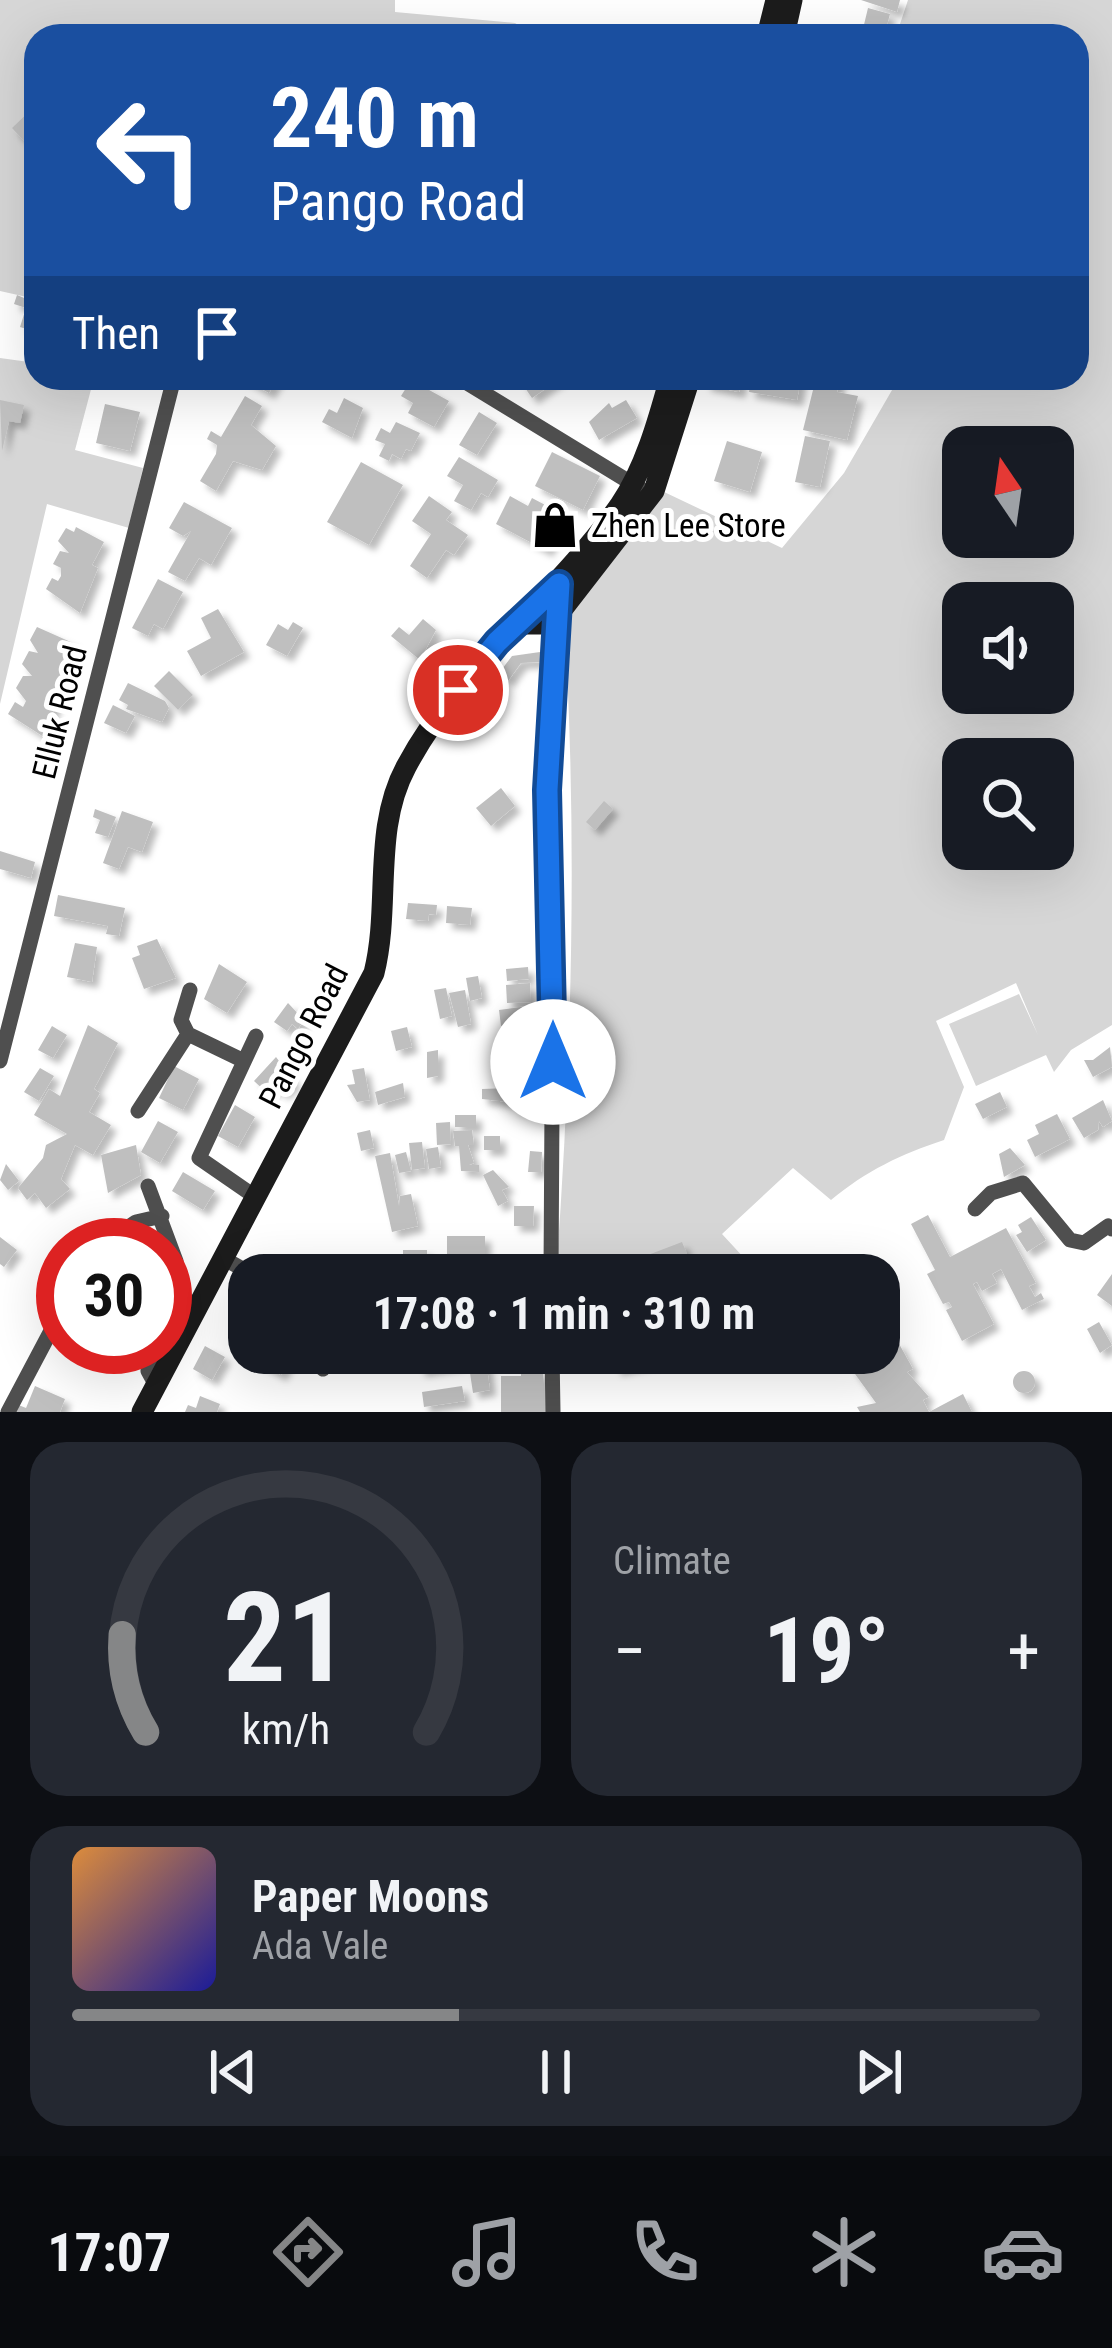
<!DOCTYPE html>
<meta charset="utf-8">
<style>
body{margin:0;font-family:"Roboto Condensed",sans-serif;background:#242831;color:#f1f3f6;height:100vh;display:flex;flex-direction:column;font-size:45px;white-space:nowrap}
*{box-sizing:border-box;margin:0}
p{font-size:39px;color:#9ea1a6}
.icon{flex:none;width:66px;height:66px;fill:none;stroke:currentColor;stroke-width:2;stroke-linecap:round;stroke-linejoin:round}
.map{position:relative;height:1412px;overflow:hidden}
.panel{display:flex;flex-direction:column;gap:30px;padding:30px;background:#0d0f14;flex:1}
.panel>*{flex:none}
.banner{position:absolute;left:24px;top:24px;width:1065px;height:366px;border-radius:36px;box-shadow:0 12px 48px #0002;background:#1a4fa0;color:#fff;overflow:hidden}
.needle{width:78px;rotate:347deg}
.fabs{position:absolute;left:942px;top:426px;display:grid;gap:24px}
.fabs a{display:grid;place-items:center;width:132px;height:132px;border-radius:24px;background:#171b24;box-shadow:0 12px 48px #0002;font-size:60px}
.speed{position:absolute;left:36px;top:1218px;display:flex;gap:24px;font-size:60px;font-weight:700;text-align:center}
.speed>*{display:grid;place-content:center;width:156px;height:156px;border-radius:50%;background:#171b24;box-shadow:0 12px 48px #0002;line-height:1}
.speed .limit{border:18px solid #d22;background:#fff;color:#111}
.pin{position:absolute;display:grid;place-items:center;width:102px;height:102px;color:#fff;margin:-51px;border:6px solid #fff;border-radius:50%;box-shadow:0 3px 12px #0007}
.me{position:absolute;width:132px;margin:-66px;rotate:0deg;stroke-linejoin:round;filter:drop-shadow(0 0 9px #0008)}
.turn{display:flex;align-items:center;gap:42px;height:252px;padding:0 48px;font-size:54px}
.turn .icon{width:156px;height:156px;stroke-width:2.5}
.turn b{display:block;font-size:84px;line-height:102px}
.then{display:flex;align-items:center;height:114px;padding:0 48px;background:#0003;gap:24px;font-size:45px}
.big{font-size:90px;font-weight:700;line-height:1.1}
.panel .widget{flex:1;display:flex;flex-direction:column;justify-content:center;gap:18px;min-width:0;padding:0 42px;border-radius:36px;background:#242831}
.panel .dial{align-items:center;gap:0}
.dial svg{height:312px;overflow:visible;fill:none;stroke:#363941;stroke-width:7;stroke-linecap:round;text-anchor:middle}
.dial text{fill:#f1f3f6;stroke:none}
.song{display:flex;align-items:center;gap:36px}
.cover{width:144px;height:144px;border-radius:18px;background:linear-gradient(135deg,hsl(30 70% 55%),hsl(240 70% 35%))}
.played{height:12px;border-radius:6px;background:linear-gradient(90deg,#858687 40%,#363941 40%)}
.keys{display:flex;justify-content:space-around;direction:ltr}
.heat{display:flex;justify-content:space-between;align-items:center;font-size:66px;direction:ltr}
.panel .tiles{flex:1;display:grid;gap:30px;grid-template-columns:1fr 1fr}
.widget:last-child{grid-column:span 2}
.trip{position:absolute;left:228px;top:1254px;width:672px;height:120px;border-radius:36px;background:#171b24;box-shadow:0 12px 48px #0002;font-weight:700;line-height:120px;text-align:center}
.tab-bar{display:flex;height:192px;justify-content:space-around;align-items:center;background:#090b0e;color:#9ea1a6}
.tab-bar .icon{width:84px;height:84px}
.tab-bar .current{color:#858687}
.tab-bar b{font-size:54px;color:#f1f3f6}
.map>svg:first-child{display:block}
.green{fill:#d6d6d6;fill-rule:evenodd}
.building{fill:#bfbfbf;filter:url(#shadow)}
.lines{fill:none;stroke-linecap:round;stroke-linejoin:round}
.street{stroke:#4f4f4f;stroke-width:15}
.secondary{stroke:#1c1c1c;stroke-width:21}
.route-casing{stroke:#114b97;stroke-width:30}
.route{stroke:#1a73e8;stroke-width:21}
.labels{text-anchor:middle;stroke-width:10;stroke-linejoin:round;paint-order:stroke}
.poi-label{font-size:33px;fill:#000;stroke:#fff;text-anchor:start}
.street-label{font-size:33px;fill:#000;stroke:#fff}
</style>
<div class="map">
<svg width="1112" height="1412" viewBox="0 0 1112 1412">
<defs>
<filter id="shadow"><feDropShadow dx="6" dy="6" stdDeviation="3" flood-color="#0004"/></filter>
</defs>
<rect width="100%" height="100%" fill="#fff"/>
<path class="green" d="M0,0H395V12L515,23L536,36H36V299L0,291Z
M908,0H1112V1025L1071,1050L1054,1072L1046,1055L976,1086L949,1024L1019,994L1038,1035L1016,983L936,1021L964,1087L944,1140C901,1154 866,1171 831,1200L793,1168L722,1234L746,1260L693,1275L684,1263L556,1275C573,1043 578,815 562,582L641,481L782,548L844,473L899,378H1077V36H896ZM963,447H1053V537H963ZM963,603H1053V693H963ZM963,759H1053V849H963Z
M0,358L36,363V378H94L75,450L143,468L129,528L47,504L0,704Z"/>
<path class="building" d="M861,0H900L897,12Z
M868,8L890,14L884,36L862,33Z
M36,105V136L27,144L12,128Z
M17,295L36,303V332L20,327L26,308L14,304Z
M242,378H278L269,393Z
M527,378H561L532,398L521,382Z
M706,378H742L739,392L705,385Z
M751,378H801L797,400L749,392Z
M816,378H840L837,392L858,396L847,440L803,430Z
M411,380L449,401L434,427L408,413L413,403L401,396Z
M245,396L262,406L251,425L276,446L262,470L233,461L216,491L200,481L216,454L217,445L207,439L211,431L221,437Z
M344,398L363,408L352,438L322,422L329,409L337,413Z
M0,400L24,405L20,423L9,421L2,451Z
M626,400L637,418L599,440L589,422L609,403L612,408Z
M105,404L140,412L130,451L96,443Z
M479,412L497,423L477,455L459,445Z
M396,422L420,433L411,451L406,449L401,459L392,454L389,461L379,456L385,444L375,440L381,428L390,433Z
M805,436L830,441L820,487L795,482Z
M727,441L762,452L750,492L714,481Z
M552,452L600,476L583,510L535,486Z
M459,457L498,480L488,497L481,493L471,510L454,501L463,485L447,476Z
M361,462L403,485L369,545L327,522Z
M429,496L452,512L446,520L468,535L454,555L446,550L427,578L410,566L431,534L412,521Z
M510,496L528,506L532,498L566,516L547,551L496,524Z
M184,502L232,528L211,565L199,558L185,581L168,572L191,531L183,536L169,528Z
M76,527L104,542L92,565L98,568L80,613L46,589L52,578L58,581L61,576V568L53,564L60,551L69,553L58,541L66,528L74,532Z
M158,579L183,592L163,629L154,624L148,636L132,628Z
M218,609L244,652L201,676L187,651L211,638L201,618Z
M423,619L436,630L420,660L391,636L399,627L409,635Z
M293,622L303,628L287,656L266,645L278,624L288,630Z
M37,627L73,643L60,665L68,669L44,737L8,714L15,702L23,707L26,701L16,688L23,676H32L22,664L29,651L38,653L30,640Z
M540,652V662L521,663L508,681L499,673L512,656Z
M169,671L193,695L178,710L154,686Z
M128,683L165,701L169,708L162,722L126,709L128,705L119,700Z
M113,705L135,716L126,733L104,723Z
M501,788L515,806L491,826L476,808Z
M604,801L613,809L595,830L586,822Z
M95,809L116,817L108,837L95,833L100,820L93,817Z
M122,811L153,822L142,852L128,847L119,869L103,863Z
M0,851L35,862L31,878L0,869Z
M58,895L125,908L119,936L106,934L108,926L54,916Z
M408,903L437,905L436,915L429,914L428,921L406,919Z
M447,906L472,908L470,925L446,923Z
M157,939L176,978L144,989L132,958L140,955L137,946Z
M75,943L97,947L92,982L67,977Z
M219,964L247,982L227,1013L204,999Z
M528,967L529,979L507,981L506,969Z
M478,976L482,998L470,1001L466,978Z
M530,983L531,1002L507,1003L506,985Z
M446,988L452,1016L440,1019L434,990Z
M465,990L471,1024L458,1027L449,993Z
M288,1003L304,1020L298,1029L292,1024L287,1031L274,1022Z
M528,1006L530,1022L501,1026L499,1010Z
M88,1025L118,1043L94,1089L100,1093L89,1112L111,1125L93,1155L75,1145L61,1179L70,1189L46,1208L35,1193L27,1200L18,1188L43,1158L46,1145L67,1134L34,1115L49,1089L60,1096Z
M52,1026L67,1035L53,1058L38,1050Z
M407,1027L412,1047L396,1051L391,1031Z
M538,1039L541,1061L521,1064L517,1042Z
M1110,1047L1112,1067L1093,1077L1084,1060H1093Z
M438,1050V1076L427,1078V1052Z
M276,1057L295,1082L283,1094L276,1087L269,1095L254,1081Z
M174,1066L199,1079L183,1110L159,1098Z
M40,1068L54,1076L39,1101L24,1092Z
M364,1068L370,1100L357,1102L347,1085L355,1084L352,1070Z
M403,1083L405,1097L378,1105L375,1092Z
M510,1088L509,1102L482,1099V1089Z
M515,1089L529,1090L528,1108L514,1107Z
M1000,1092L1007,1107L983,1119L975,1104Z
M1103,1100L1112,1121L1103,1127L1099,1121L1098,1130L1084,1138L1072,1118Z
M235,1105L255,1117L238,1147L218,1136Z
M1057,1114L1070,1139L1035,1157L1027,1140L1039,1134L1035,1125Z
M455,1115H476V1127H455Z
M158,1121L178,1132L160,1163L141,1152Z
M450,1122L451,1144L437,1145L436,1123Z
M370,1130L374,1148L361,1151L357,1133Z
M472,1130L474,1145H468L474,1163L469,1165H479V1172L461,1171L459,1146H455L453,1131Z
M484,1136H500V1150H484Z
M422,1142L425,1168L412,1170L409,1143Z
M136,1145L141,1175L108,1193L101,1155Z
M438,1147L441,1167L429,1169L426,1149Z
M1010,1148L1025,1165L1004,1177L999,1154Z
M530,1151L542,1152L541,1172H528Z
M406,1152L411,1171L399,1173L395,1155Z
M390,1153L399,1206L400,1196L411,1194L418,1226L392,1232L375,1156Z
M6,1164L19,1181L8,1190L0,1180Z
M493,1170L509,1187L502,1190L508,1201L498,1206L483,1175Z
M183,1172L215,1191L203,1210L172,1191Z
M514,1206H534L533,1226H514Z
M928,1215L950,1257L1006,1228L1036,1283L1029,1286L1035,1297L1041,1293L1044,1299L1022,1310L1001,1269L992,1274L997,1283L982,1291L977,1282L973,1284L994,1324L962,1341L946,1310L952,1307L949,1302L943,1304L927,1274L935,1270L911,1224Z
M1031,1217L1046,1240L1027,1252L1016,1235L1022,1232L1018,1225Z
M447,1236H485V1259L447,1258Z
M0,1237L17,1250L4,1267L0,1264Z
M682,1242L687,1254L664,1263L661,1256L651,1260L648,1255Z
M403,1250H427V1275H403Z
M447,1265L482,1267V1275H447Z
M1112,1274V1306L1097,1295Z
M1099,1322L1112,1345L1100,1353L1087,1329Z
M879,1342L883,1350L898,1342L913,1369L907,1372L929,1397L923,1400L929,1412L963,1394L972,1412H860L857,1407L876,1403L850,1367L865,1359L862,1353H879Z
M205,1346L225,1357L212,1380L193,1369Z
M257,1353H293L281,1375L253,1360Z
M417,1353H458L460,1364L420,1371Z
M467,1353H485L490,1390L473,1393Z
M612,1353H680V1355L616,1370Z
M521,1364H535V1372H543V1412H501V1376H521Z
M1013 1382a11 11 0 1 1 22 0a11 11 0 1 1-22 0Z
M35,1386L65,1399L60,1412H13L16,1404L26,1408Z
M462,1386L465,1401L424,1407L422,1392Z
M200,1396L220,1404L217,1412H185L188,1405L196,1408Z"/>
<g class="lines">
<path class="street" d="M459,378L641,489
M188,1034L244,1061
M256,1036L199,1158L257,1198
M0,1061L174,378
M138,1111L188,1034L181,1020L190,990
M148,1186L176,1261L165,1327
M975,1209L991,1193L1023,1183L1070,1240L1084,1243L1108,1226L1112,1229
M102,1245L136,1222L162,1216
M223,1258L253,1275
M551,1275L553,938L547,790L559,583
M318,1353L323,1369
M552,1353L553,1412
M154,1382L148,1371L157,1347
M8,1412L63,1308"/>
<path class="secondary" d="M767,36L776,0
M784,36L792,0
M517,624H545L561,611L654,491L690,378
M142,1412L374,973C391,906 372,830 406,767C460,665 555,598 620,505C645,468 658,421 670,378"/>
</g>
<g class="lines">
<defs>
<path id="route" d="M458,690L497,642L559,584L547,790L553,1062"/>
</defs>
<use href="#route" class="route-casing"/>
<use href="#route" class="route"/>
</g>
<defs>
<symbol id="shop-bare" viewBox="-9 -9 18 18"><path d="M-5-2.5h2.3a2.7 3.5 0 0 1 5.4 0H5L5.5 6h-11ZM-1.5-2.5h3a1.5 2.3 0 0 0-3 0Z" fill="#000" stroke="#fff" stroke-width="2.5" paint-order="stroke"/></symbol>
</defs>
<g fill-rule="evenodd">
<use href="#shop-bare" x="522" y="492" width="66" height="66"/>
</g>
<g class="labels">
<g class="poi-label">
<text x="591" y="537">Zhen Lee Store</text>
</g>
<g class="street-label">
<text transform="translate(59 712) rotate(-76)" y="12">Elluk Road</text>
<text transform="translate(303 1036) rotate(-63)" y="12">Pango Road</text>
</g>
</g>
</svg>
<div class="fabs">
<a><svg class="needle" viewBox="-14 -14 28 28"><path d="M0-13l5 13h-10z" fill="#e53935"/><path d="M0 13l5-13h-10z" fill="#9ea1a6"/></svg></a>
<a><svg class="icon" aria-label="sound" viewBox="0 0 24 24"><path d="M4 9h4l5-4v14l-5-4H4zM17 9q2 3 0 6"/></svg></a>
<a><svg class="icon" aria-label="search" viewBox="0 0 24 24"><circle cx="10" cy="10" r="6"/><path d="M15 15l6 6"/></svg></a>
</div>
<div class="speed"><div class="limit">30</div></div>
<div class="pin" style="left:458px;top:690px;background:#d93025"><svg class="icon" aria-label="arrive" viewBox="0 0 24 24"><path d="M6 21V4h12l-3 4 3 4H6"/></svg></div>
<svg class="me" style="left:553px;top:1062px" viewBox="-20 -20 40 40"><circle r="19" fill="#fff"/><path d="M0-13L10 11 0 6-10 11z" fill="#1a73e8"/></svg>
<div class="trip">17:08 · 1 min · 310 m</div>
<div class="banner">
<div class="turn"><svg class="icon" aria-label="left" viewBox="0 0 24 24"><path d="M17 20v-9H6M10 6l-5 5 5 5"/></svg><div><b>240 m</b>Pango Road</div></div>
<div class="then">Then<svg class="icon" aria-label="arrive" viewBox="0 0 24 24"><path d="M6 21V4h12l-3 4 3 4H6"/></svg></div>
</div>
</div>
<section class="panel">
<div class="tiles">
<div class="widget dial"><svg viewBox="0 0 100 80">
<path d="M14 69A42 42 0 1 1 86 69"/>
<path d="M14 69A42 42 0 0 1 8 44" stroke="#858687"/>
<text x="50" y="56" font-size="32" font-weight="700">21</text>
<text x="50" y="72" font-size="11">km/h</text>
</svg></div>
<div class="widget"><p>Climate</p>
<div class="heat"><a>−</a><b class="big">19°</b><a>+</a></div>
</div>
<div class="widget">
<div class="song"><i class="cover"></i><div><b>Paper Moons</b><p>Ada Vale</p></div></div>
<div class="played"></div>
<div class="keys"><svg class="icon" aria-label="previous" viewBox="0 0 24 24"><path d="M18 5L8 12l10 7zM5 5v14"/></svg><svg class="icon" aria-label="pause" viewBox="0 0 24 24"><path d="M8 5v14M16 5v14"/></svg><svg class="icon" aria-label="next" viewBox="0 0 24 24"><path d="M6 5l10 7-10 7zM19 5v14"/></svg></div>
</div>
</div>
</section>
<nav class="tab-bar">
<b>17:07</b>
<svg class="icon current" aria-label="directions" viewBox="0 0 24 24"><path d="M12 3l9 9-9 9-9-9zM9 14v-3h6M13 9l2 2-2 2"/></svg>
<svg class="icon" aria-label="music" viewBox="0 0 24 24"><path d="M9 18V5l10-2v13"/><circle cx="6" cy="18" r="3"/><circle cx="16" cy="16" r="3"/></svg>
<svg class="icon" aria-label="phone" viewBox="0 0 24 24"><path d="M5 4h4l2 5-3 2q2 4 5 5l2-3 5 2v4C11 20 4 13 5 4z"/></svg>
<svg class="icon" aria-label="climate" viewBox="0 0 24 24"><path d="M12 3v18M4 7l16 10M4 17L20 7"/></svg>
<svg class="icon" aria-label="car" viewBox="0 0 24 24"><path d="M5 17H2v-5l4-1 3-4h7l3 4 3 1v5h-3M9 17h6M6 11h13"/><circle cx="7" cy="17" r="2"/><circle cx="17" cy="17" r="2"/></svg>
</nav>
